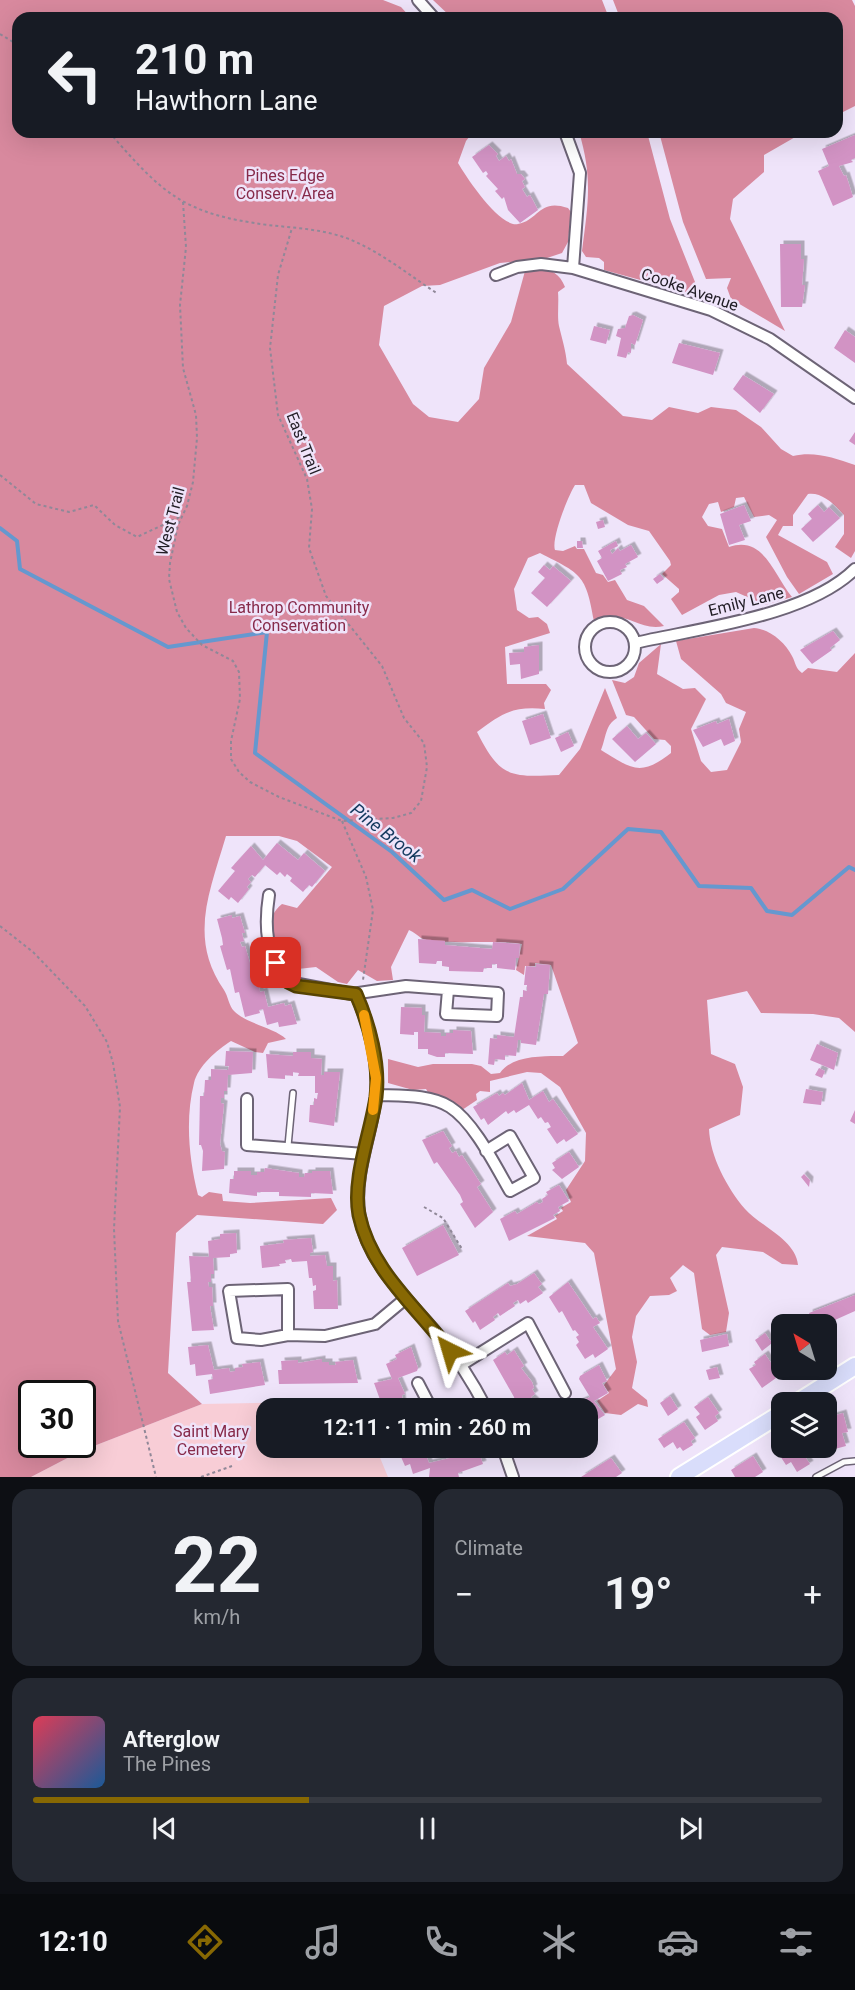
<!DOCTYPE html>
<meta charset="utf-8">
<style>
body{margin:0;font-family:Roboto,sans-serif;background:#242831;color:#f1f3f6;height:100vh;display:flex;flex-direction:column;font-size:22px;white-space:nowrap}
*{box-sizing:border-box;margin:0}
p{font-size:20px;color:#9ea1a6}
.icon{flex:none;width:33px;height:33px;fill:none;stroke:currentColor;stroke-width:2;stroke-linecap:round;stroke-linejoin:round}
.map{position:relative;height:1477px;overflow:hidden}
.details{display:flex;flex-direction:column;gap:12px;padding:12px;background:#0d0f14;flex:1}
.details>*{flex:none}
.top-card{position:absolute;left:12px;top:12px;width:831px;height:126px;border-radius:18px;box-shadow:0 6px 24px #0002;background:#171b24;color:#f1f3f6;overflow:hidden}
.needle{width:39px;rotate:322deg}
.controls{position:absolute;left:771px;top:1314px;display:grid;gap:12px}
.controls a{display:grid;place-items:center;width:66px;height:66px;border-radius:12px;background:#171b24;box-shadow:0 6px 24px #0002;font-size:30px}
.speed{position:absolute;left:18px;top:1380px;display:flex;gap:12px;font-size:30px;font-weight:700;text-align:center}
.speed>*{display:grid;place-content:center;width:78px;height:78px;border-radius:50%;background:#171b24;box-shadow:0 6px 24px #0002;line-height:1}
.speed .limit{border:3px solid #111;border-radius:9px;background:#fff;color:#111}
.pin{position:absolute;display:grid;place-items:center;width:51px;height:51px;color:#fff;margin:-26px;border-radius:12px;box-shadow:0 3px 9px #0006}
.me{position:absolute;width:66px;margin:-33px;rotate:320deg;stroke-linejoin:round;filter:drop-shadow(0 0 4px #0008)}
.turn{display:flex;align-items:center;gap:21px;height:126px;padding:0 24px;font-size:27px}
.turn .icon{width:78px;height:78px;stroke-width:2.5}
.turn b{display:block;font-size:42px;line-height:51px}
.big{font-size:45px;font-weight:600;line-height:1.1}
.details .card{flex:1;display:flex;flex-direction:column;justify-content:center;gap:9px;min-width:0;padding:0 21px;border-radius:18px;background:#242831}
.details .dial{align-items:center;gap:0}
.dial b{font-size:78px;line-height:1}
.song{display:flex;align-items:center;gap:18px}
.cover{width:72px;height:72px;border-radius:9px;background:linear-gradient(135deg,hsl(350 70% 55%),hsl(210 70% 35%))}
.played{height:6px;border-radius:3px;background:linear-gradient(90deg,#876803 35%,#363941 35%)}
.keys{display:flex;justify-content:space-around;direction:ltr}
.heat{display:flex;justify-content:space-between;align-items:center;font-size:33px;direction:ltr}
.details .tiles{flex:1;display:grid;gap:12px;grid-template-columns:1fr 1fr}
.card:last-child{grid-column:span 2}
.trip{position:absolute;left:256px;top:1398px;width:342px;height:60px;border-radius:18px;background:#171b24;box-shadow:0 6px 24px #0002;font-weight:600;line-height:60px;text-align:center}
.dock{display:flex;height:96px;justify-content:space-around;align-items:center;background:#090b0e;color:#9ea1a6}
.dock .icon{width:42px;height:42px}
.dock .on{color:#876803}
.dock b{font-size:27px;color:#f1f3f6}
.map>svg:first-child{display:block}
.green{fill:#f8cdd6}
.forest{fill:#d8899e;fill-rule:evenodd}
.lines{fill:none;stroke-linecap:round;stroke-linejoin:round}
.stream{stroke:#6598cf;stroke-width:4}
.building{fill:#d293c4;filter:url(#shadow)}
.lane-casing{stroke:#6d6476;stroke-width:8}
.street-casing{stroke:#6d6476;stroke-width:14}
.primary-casing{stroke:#fff;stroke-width:20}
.path{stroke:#908898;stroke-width:2;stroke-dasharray:3 3;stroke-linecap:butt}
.lane{stroke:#fff;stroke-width:5}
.street{stroke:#fff;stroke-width:10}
.primary{stroke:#d9ddfb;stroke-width:16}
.route-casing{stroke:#584402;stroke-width:15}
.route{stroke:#876803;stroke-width:10}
.slow{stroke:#f59e0b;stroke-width:10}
.labels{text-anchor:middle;stroke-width:5;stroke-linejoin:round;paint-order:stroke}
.park-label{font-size:16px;fill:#872a4a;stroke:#efe4fa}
.street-label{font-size:16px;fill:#211d25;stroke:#efe4fa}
.water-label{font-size:18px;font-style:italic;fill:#14395e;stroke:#efe4fa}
</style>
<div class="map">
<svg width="855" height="1477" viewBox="0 0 855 1477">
<defs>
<filter id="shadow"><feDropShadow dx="3.5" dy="-3.5" stdDeviation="0" flood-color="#0004"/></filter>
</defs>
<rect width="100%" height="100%" fill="#efe4fa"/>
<path class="green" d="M358,1401L361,1408H267V1448H376L388,1477H31L81,1451L202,1404Z"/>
<path class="forest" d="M0,0H383L401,7L411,18H18V132H473L466,141L458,163C466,177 500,228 518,224C539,220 539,198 568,208L571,212L568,242L562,253L544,259L500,263L440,285L422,286L384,306L379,345L413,404L429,417L458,422L479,399L484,368L511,322L525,271C543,266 558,269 565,287L558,292C559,303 557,316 559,326C562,339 566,351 567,364L623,416L652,420L669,407L698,413L711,407L736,410L761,427L781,449L793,456C815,451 834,458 855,465V551L851,558L835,547L844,534V515C834,504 822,492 808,494L793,515V526H783L778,535L827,562L833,574L799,594L787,577L766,537L777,520L769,515L754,517L744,497L736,498L734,507L721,512L718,502L709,504L702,517L708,526L722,529L729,547C764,535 774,575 792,597L765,605L736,592L719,595L682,615L671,599L679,592V589L662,574L671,565L670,561L649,531L628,525L591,503L584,485H575C568,496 551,539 555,550L563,551L575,546L577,549H584L596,573L603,575L608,582L615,580L627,600L644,606L664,626C637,632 623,606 594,621C586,574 581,574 540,553L528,558L514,589L517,610L529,618L538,617L547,624L550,633L505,647L507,684H546L551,690L544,703L545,709C513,706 502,713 477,732C500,778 510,777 559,775L580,749L605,688L617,718C605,725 606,738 601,750C632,769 640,777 671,753V746L665,740L654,739L634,717L626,715L612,680L625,683L634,677L639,663L661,644L657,674L683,689L695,688L706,699L691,729L701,761L711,772L727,770L741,742L739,729L746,712L726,703L721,694L681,659L676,641L754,628C769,629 785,642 792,656C796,663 795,668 802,673L808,668L837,672L855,653V1032L839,1018L813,1014L761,1013L747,991L707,1000L711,1054L735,1064L743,1087L740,1115L709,1129C710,1156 727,1188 745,1209C760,1226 796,1240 798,1265L782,1264L763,1252L722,1247L716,1255L729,1313L726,1332L710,1335L702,1329L694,1273L683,1265L670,1278L677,1291L669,1295L650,1296L636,1316L632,1337L637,1362L632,1388L647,1400L648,1407L638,1404L621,1415L605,1413L597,1401L609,1393L604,1385L616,1369L594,1253L585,1243L527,1236L557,1219L555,1216L563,1211L561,1208L571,1202L566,1190L585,1161L586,1133L560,1087L541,1073L527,1072L490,1081V1092L480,1091L476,1094L477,1100L462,1110L430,1096L426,1089L413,1090L388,1083V1059L418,1067L433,1064H472L481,1066L491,1074L500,1073C512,1055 545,1056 563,1056L578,1043L551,965L535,963V966H525L524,975L516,970L522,944C498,939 437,946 421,938C417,935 414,932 409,930L391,967L393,980L377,981L358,970L347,984L338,982L316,967L289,970C273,951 260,921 282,904L297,908L332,867L297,841L279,836H226C210,891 188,938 224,990C228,996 229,1006 234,1011C247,1024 275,1028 286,1039L268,1043L263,1053L255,1052L231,1041C217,1050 198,1066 194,1083C185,1119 189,1159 198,1195L202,1197L209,1192L222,1194L223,1201L250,1203L331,1198L337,1210L323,1224L197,1215L176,1233L168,1373L202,1404L81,1451L31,1477H0ZM32,1394H82V1444H32Z
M433,0H602L609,18H452Z
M613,0H852L855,6V106L837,115V18H620Z
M579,132H647L670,219L695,282V295L604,270V262L599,258L586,257L582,251C588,204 593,178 579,132Z
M659,132H804L764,155V172L733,199L730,219L785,331L731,299L727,288L731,278L706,279L683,222Z"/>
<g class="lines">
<path class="stream" d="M0,528L17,541L20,569L168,647L267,632L255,753L392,852L444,900L472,890L510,909L563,889L628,829L661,832L699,886L751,888L767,911L792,915L849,867L855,870"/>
</g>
<path class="building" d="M855,135V158L851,160L853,162L839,166L844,176L846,175L853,197L833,206L818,171L829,166L822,149Z
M489,145L498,154L496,156L499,161L506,156L509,161L511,159L517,174H521L525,179L522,181L525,187L522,189L527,197L530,195L538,210L520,223L508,210L504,197L502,199L495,191L498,189L486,176L488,174L486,171L483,173L472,157Z
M780,244H801V259H804L802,285H805L802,307H781Z
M633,315L643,320L635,345L631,343V353L628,352L626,358L617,356L621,338L616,336L618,329L625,328L629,316Z
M594,326L610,330L606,344L590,340Z
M845,330L855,337V363L834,348Z
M679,343L720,353L713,375L672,363Z
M743,375L774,394L760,413L733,389Z
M855,432V445L849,441Z
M744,505L751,521L739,525L745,540L729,545L720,514Z
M818,505L824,512L829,507L840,518L813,542L801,529L812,519L808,514Z
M603,520L605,527L598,529L596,522Z
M577,541H582L583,548H577Z
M616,541L618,546L610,550L612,554L618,548L620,551L631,545L638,557L625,564L627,567L620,570L622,574L608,581L597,561L602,558L598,551Z
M544,565L550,570L553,566L571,581L547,607L531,593L545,578L538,572Z
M660,574L664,579L657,584L653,579Z
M833,631L840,640L830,648L832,650L812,664L800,650Z
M539,645V674L521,679L520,664L510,665L509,653L524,652V647Z
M543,714L551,738L530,745L522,721Z
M729,719L735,741L724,746L721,739L703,747L693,730L716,721L717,724Z
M627,726L638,739L646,733L656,744L635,762L612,739Z
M568,732L574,746L561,752L555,738Z
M277,843L298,860L304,853L325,871L312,887L309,885L303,892L290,881L292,878L287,874L285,877L280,872L277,875L265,865L255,877L252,875L248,879L251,882L247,887L249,889L238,903L231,897L229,900L218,891L235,871L231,868L251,846L263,860Z
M232,915V918L240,916L245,933H242L244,941L240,942L242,947L245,946L250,963L253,962L258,979L254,981L255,986L259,985L260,992L264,991L268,1007L284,1003L285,1006L291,1004L297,1024L279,1027L278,1022L267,1025L263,1009L259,1010L260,1013L245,1017L239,992L235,993L230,969L227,970L220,946L223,945L222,938L217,919Z
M418,939L445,941V945L492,949L493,942L520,944L519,958H516L515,970L497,968V964H492V968H484L483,972L449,971V967L442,966V961H437L436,964L419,963Z
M536,964L550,965L548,994H544L536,1045L521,1043V1040H518L516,1056L505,1055V1060L495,1059L494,1065L488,1064L490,1038L497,1039V1035L514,1037L520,997H523V990L527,991V985H524L526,966L536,967Z
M401,1007L422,1008V1015H425L424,1032L441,1033V1036H446V1033H453V1030L471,1031L473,1054L445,1053V1057H437L428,1054V1049H418V1032H414V1035L400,1034Z
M817,1044L838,1053L834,1070L810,1060Z
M226,1051L253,1052L252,1073L228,1075L227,1091H224V1098H221V1103L224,1104L220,1144L222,1151L225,1152L224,1169L202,1171L203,1151L201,1145H199L200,1096H204L205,1080H211V1069L228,1070L229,1066H225Z
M293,1052H311V1058L322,1059L321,1075H324V1072H340L334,1126L309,1122L310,1105H314V1098L317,1099L318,1093H315V1076H298L299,1073L293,1072V1076L285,1075V1079L268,1078L266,1054L293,1056Z
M819,1068L825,1071L822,1078L815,1075Z
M522,1083L529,1100L543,1091L549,1102L553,1099L578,1134L566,1142L564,1139L557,1144L547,1129L551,1127L548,1122L545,1123L541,1117L538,1119L529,1105L516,1113L514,1110L508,1114L506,1111L488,1125L484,1118L481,1120L473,1107L497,1093L499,1096L503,1093L505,1095Z
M806,1089L823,1092L821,1105L803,1103Z
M855,1110V1124L850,1121Z
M443,1131L452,1146L449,1148L452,1153L456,1151L459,1157L462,1155L481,1184L477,1187L493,1212L475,1228L460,1204L463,1202L460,1195L437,1162L434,1164L422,1140Z
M569,1152L579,1167L562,1179L552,1170L555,1168L552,1163Z
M265,1168L299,1173V1177H304L305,1173H312V1171H330L333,1194L311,1193V1197L279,1196V1192H257V1196L229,1193L230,1179H234V1171H251V1175H257V1172H264Z
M804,1174L810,1180L809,1187L801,1177Z
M559,1185L569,1201L558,1207L560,1211L553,1215L555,1218L509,1241L500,1219L515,1211L517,1214L537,1202L539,1204L543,1202L542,1199L548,1195L546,1192Z
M443,1225L459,1255L417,1276L402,1248Z
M236,1233L237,1253L230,1254V1257L213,1258L214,1274H211V1282H208L209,1287H212L213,1306H210L214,1330L192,1331L187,1282H191L189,1256L209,1257L208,1241L220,1239V1234Z
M311,1238L313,1252L310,1253V1256L325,1255L327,1266H333V1281L337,1280L338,1309H314L313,1291L316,1290V1285L313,1286L312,1278H309L307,1261L292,1262L291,1259L285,1260L286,1263L279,1264L280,1266L262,1268L260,1246L284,1243L283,1240Z
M534,1273L542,1284L538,1287L543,1293L528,1303L526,1300L520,1304L518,1300L513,1303L515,1306L500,1316L498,1313L493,1317L495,1320L480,1330L475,1321L473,1323L465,1311L508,1283L510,1286L517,1284Z
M568,1282L593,1319L596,1317L600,1323L593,1327L608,1349L595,1358L593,1354L585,1359L576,1345L579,1342L576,1337L579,1335L575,1330L573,1331L562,1311L559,1313L549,1297Z
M855,1295V1311L826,1324H813L809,1313Z
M765,1333L772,1343L762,1351L755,1340Z
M727,1334L729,1346L702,1352L700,1340Z
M208,1345L214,1370L229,1368L230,1372L235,1371V1368L243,1367L242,1364L260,1362L265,1385L210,1394L208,1380L213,1379L212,1374L196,1376L195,1364L190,1365L188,1347Z
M411,1347L418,1368L417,1371L398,1378L405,1394L402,1395L403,1408H383L374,1383L392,1379L386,1364L397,1359L395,1355Z
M514,1350L524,1366L521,1368L532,1382L534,1388L532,1389L535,1394L531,1397L543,1408H515L513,1406L516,1404L514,1397L493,1360L505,1352L507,1355Z
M765,1354L778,1373L774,1375L776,1378L762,1388L749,1369L756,1365L754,1362Z
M322,1359V1362H329V1365H336L335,1362L353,1360L358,1383L279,1384L278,1370H282L281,1361L298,1360V1363Z
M599,1365L607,1381L602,1383L608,1393L594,1401L605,1415L588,1425V1408H576L574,1404L590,1397L579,1379L580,1376Z
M717,1367L720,1378L709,1380L706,1370Z
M670,1396L678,1409L668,1416L660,1403Z
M708,1397L719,1413L715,1416L718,1421L705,1430L696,1417L700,1414L694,1407Z
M843,1413L848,1432L842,1433L846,1446L831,1450L826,1437V1418Z
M684,1422L695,1438L691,1441L693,1445L683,1451L680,1447L677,1449L673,1442L664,1448L658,1439Z
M782,1443V1448H806L808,1451L803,1454L810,1464L797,1472L791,1462L786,1465L775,1448Z
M405,1448H423L429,1463L450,1458L449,1455L460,1448H473L475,1451L478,1450L483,1464L458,1473L459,1477H429L430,1468L413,1474L410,1464L405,1466L398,1450Z
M753,1456L763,1472L755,1477H735L731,1470Z
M611,1458L622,1473L616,1477H581Z"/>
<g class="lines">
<defs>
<path id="lane" d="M288,1146L293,1093
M816,1477L844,1462L855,1461"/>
<path id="street" d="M418,0L434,18
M565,132L580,173L573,268
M496,275L517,267L541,264L573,268L711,310L770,339L855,398
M585 647a25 25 0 1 1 50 0a25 25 0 1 1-50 0Z
M635,643C700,628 808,616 855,569
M269,895C264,927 266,957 288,982L352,994L406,986L498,993L497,1016L446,1014L448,990
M356,994C369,1025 380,1062 376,1096C372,1134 354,1173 359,1212C366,1263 409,1300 439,1336C458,1359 473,1383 486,1408
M376,1095C399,1096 430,1094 450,1107C474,1122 496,1167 510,1191L534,1178L510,1136L486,1151
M247,1099V1145L364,1154
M288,1335V1289L229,1291L237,1338L261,1340L288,1335L325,1336L375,1324L405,1299
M461,1365L528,1323L565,1393
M418,1383L431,1408
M503,1448L513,1477"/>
<path id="primary" d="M798,1402L855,1366
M679,1477L782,1413"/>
</defs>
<use href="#lane" class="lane-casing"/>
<use href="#street" class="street-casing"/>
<use href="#primary" class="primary-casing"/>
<path class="path" d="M0,34L18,45
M109,132C163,194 183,214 268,225C295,228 323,229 349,239C381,252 409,275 438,294
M183,202L186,247L180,305L183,368L196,415L197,438L193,482L187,506L178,525L170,563L169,579L177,612L186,628L202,645L233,661L239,672L240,699L231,741V759L239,772L250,782L279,797L342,821L393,818L411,813L421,801L427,767L424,743L404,718L382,666L326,596L309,548L312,509L307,479L278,415L270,348L278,275L292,228
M0,475L36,504L69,512L94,505L115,525L137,537L182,516
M342,821L366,877L373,910L363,980
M0,926L33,952L85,1006L107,1042L113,1063L120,1107L114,1229L118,1321L156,1477
M424,1207L443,1218L462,1249
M201,1477L232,1466"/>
<use href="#lane" class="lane"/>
<use href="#street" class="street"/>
<use href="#primary" class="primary"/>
</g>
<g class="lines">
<defs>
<path id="route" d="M276,963L288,982L296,986L356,994C369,1024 380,1063 376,1097C371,1132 352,1179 359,1215C371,1271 417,1307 450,1351"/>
</defs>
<use href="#route" class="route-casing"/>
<use href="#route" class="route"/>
<path class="slow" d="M364,1015L376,1078L373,1110"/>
</g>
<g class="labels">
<g class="park-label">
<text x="285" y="181">Pines Edge<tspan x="285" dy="18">Conserv. Area</tspan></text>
<text x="299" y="613">Lathrop Community<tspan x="299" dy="18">Conservation</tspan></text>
<text x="211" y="1437">Saint Mary<tspan x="211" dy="18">Cemetery</tspan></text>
</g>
<g class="street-label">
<text transform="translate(690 289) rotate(19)" y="6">Cooke Avenue</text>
<text transform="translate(304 443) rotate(68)" y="6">East Trail</text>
<text transform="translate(170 521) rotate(-75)" y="6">West Trail</text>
<text transform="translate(746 601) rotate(-14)" y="6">Emily Lane</text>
</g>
<g class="water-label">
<text transform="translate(386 833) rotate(38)" y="6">Pine Brook</text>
</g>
</g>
</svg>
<div class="controls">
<a><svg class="needle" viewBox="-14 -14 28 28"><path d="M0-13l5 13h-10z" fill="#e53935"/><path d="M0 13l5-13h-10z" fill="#9ea1a6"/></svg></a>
<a><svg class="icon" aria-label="layers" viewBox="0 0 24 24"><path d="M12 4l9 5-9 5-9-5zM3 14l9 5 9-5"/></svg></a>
</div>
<div class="speed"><div class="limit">30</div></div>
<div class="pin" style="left:276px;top:963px;background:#d93025"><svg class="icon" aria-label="arrive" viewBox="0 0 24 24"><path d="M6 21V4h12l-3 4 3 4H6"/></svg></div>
<svg class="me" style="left:450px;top:1351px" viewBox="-20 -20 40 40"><path d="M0-17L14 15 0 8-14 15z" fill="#876803" stroke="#fff" stroke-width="4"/></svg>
<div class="trip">12:11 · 1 min · 260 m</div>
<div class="top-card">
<div class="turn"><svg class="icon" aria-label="left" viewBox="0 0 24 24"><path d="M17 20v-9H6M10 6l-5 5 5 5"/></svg><div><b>210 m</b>Hawthorn Lane</div></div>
</div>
</div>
<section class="details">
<div class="tiles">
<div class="card dial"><b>22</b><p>km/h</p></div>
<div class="card"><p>Climate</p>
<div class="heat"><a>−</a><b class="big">19°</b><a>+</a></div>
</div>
<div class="card">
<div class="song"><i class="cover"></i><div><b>Afterglow</b><p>The Pines</p></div></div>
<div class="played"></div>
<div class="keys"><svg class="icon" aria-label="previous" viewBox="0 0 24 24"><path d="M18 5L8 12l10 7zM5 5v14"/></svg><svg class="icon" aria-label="pause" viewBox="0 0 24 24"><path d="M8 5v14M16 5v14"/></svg><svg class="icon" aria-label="next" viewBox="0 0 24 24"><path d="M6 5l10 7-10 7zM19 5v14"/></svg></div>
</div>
</div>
</section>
<nav class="dock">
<b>12:10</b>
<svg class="icon on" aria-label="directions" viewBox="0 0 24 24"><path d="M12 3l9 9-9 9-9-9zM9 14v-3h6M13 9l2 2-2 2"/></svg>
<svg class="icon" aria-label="music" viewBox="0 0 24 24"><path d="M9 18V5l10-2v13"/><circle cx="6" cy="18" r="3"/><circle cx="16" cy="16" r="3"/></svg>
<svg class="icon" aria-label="phone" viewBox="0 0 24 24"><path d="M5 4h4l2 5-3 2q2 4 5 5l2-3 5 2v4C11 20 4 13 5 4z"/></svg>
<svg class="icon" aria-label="climate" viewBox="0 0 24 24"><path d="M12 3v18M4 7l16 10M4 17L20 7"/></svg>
<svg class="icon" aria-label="car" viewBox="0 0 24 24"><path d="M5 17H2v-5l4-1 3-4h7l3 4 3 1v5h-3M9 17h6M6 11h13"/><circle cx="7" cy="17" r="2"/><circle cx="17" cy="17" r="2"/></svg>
<svg class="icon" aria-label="filters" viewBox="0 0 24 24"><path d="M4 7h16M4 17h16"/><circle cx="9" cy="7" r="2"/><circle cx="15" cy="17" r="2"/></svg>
</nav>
